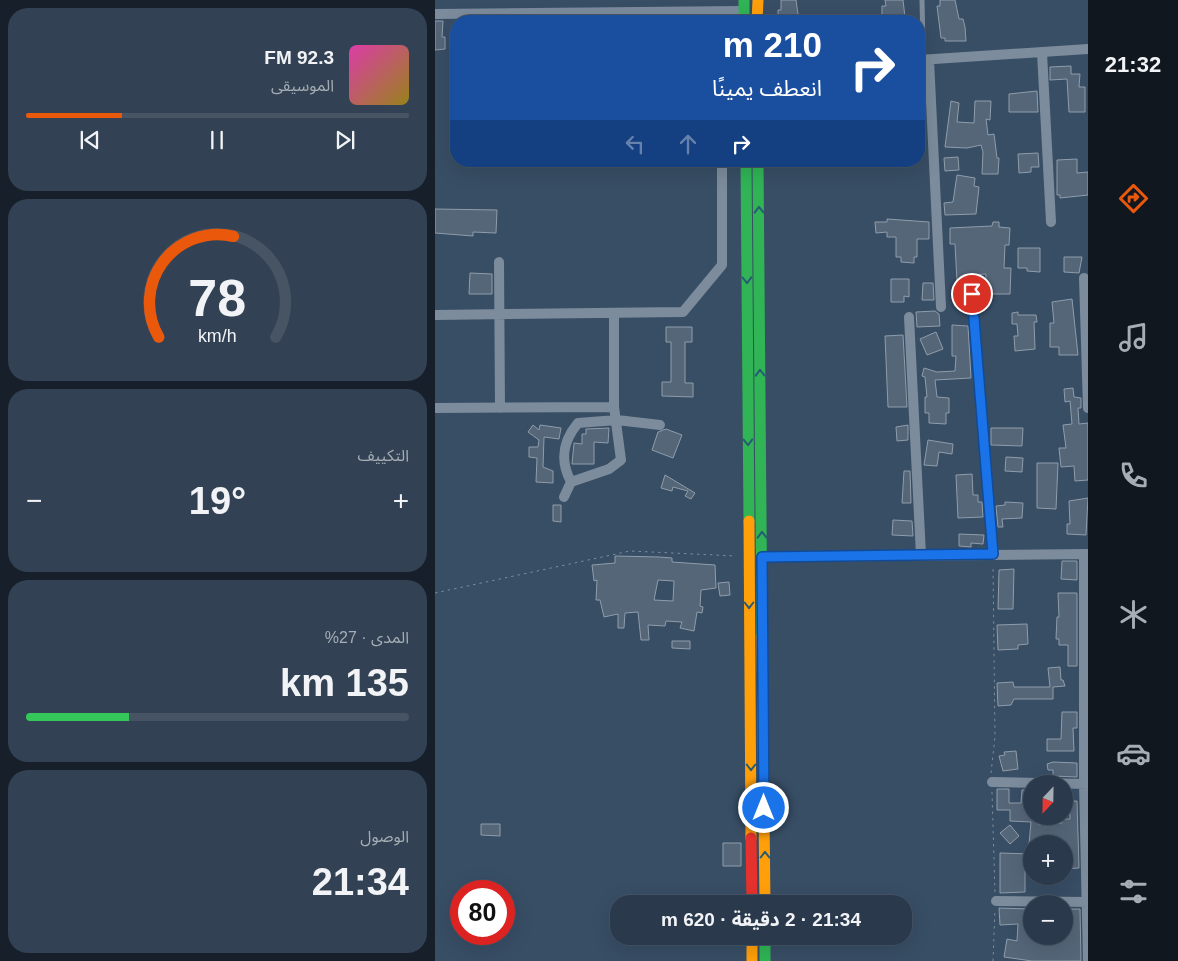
<!DOCTYPE html>
<html lang="ar">
<meta charset="utf-8">
<style>
body{margin:0;font-family:Helvetica,"Noto Sans Arabic",sans-serif;background:#324153;color:#f1f3f6;direction:rtl;height:100vh;display:flex;flex-direction:column;font-size:19px;white-space:nowrap}
*{box-sizing:border-box;margin:0}
p{font-size:16px;color:#a5adb5}
.icon{flex:none;width:28px;height:28px;fill:none;stroke:currentColor;stroke-width:2;stroke-linecap:round;stroke-linejoin:round}
.map{position:relative;flex:1;overflow:hidden;direction:ltr}
.details{display:flex;flex-direction:column;gap:8px;padding:8px;background:#17202a;width:435px}
.details>*{flex:none}
.top-card{position:absolute;left:15px;top:15px;width:475px;height:152px;border-radius:20px;box-shadow:0 5px 20px #0002,0 0 0 1px #465464;direction:rtl;background:#1a4fa0;color:#fff;overflow:hidden}
.needle{width:32px;rotate:202deg}
.controls{position:absolute;left:588px;top:775px;display:grid;gap:10px}
.controls a{display:grid;place-items:center;width:50px;height:50px;border-radius:50%;background:#2a3a4c;box-shadow:0 5px 20px #0002,0 0 0 1px #465464;font-size:25px}
.speed{position:absolute;left:15px;top:880px;display:flex;gap:10px;font-size:25px;font-weight:700;text-align:center}
.speed>*{display:grid;place-content:center;width:65px;height:65px;border-radius:50%;background:#2a3a4c;box-shadow:0 5px 20px #0002,0 0 0 1px #465464;line-height:1}
.speed .limit{border:8px solid #d22;background:#fff;color:#111}
.pin{position:absolute;display:grid;place-items:center;width:42px;height:42px;color:#fff;margin:-21px;border:2px solid #fff;border-radius:50%;box-shadow:0 1px 5px #0007}
.me{position:absolute;width:55px;margin:-28px;rotate:0deg;stroke-linejoin:round;filter:drop-shadow(0 0 4px #0008)}
.turn{display:flex;align-items:center;gap:18px;height:105px;padding:0 20px;font-size:22px}
.turn .icon{width:65px;height:65px;stroke-width:2.5}
.turn b{display:block;font-size:35px;line-height:42px}
.lanes{display:flex;align-items:center;height:48px;padding:0 20px;background:#0003;justify-content:center;gap:25px;direction:ltr}
.lanes .off{opacity:.35}
.big{font-size:38px;font-weight:700;line-height:1.1}
.details .tile{flex:1;display:flex;flex-direction:column;justify-content:center;gap:8px;min-width:0;padding:0 18px;border-radius:20px;background:#324153}
.details .dial{align-items:center;gap:0}
.dial svg{height:130px;overflow:visible;fill:none;stroke:#465464;stroke-width:7;stroke-linecap:round;text-anchor:middle}
.dial text{fill:#f1f3f6;stroke:none}
.song{display:flex;align-items:center;gap:15px}
.cover{width:60px;height:60px;border-radius:8px;background:linear-gradient(135deg,hsl(320 70% 55%),hsl(50 70% 35%))}
.played{height:5px;border-radius:2px;background:linear-gradient(90deg,#ea580c 25%,#465464 25%)}
.keys{display:flex;justify-content:space-around;direction:ltr}
.heat{display:flex;justify-content:space-between;align-items:center;font-size:28px;direction:ltr}
.charge{height:8px;border-radius:4px;background:linear-gradient(90deg,#34c759 27%,#465464 0)}
.trip{position:absolute;left:175px;top:895px;width:302px;height:50px;border-radius:20px;background:#2a3a4c;box-shadow:0 5px 20px #0002,0 0 0 1px #465464;font-weight:700;line-height:50px;text-align:center;direction:rtl}
main{display:flex;flex:1;min-height:0}
.menu{display:flex;flex-direction:column;width:90px;justify-content:space-around;align-items:center;background:#11171e;color:#a5adb5}
.menu .icon{width:35px;height:35px}
.menu .selected{color:#ea580c}
.menu b{font-size:22px;color:#f1f3f6}
.map>svg:first-child{display:block}
.building{fill:#556679;stroke:#8f9dab;fill-rule:evenodd}
.lines{fill:none;stroke-linecap:round;stroke-linejoin:round}
.path{stroke:#7c8c9c;stroke-width:1;stroke-dasharray:2.5 4;stroke-linecap:butt}
.lane{stroke:#7c8c9c;stroke-width:5}
.street{stroke:#7c8c9c;stroke-width:10}
.fast{stroke:#30b455;stroke-width:11}
.slow{stroke:#ff9f0a;stroke-width:11}
.jam{stroke:#e5322d;stroke-width:11}
.oneway{stroke:#265c74}
.route-casing{stroke:#114b97;stroke-width:12}
.route{stroke:#1a73e8;stroke-width:9}
</style>
<main>
<nav class="menu">
<b>21:32</b>
<svg class="icon selected" aria-label="directions" viewBox="0 0 24 24"><path d="M12 3l9 9-9 9-9-9zM9 14v-3h6M13 9l2 2-2 2"/></svg>
<svg class="icon" aria-label="music" viewBox="0 0 24 24"><path d="M9 18V5l10-2v13"/><circle cx="6" cy="18" r="3"/><circle cx="16" cy="16" r="3"/></svg>
<svg class="icon" aria-label="phone" viewBox="0 0 24 24"><path d="M5 4h4l2 5-3 2q2 4 5 5l2-3 5 2v4C11 20 4 13 5 4z"/></svg>
<svg class="icon" aria-label="climate" viewBox="0 0 24 24"><path d="M12 3v18M4 7l16 10M4 17L20 7"/></svg>
<svg class="icon" aria-label="car" viewBox="0 0 24 24"><path d="M5 17H2v-5l4-1 3-4h7l3 4 3 1v5h-3M9 17h6M6 11h13"/><circle cx="7" cy="17" r="2"/><circle cx="17" cy="17" r="2"/></svg>
<svg class="icon" aria-label="filters" viewBox="0 0 24 24"><path d="M4 7h16M4 17h16"/><circle cx="9" cy="7" r="2"/><circle cx="15" cy="17" r="2"/></svg>
</nav>
<div class="map">
<svg width="653" height="961" viewBox="0 0 653 961">
<rect width="100%" height="100%" fill="#384e65"/>
<path class="building" d="M346,0H361L364,21H343V10H346Z
M450,0H468L470,17H468V21H434V17L447,15V6H451Z
M505,0H520L524,19H528L530,27L531,41H510V38H506L502,6H505Z
M0,21H8L7,37H10V49L0,50Z
M636,66V74H645L644,87H650V112H634L632,79L615,80V67Z
M602,91L603,112H574V94Z
M516,101L524,103L522,122L539,123L540,101H556L555,120L551,119L553,135L559,134L562,158H564L563,174H547L548,152L546,145L532,148L510,147Z
M603,153L604,167H596V172L584,173L583,154Z
M523,157L524,170L510,171L509,158Z
M642,159V173L653,172V195L625,198V195H622V160Z
M522,175L540,178L539,186L544,187L541,214L510,215L509,203L518,202Z
M0,209L62,210L61,233L38,232V236L0,233Z
M452,219L494,222V239H482V257H479V263L466,262V257H461V237H452V232L441,233L440,222H452Z
M558,222H564V227L575,228L574,245H570L569,268H576L575,294H550L551,274L533,275V288L531,292V300H523L520,244H515V228L557,226Z
M583,248H605V272L592,271V268H583Z
M629,257H647L644,273L629,272Z
M35,273L57,274V294H34Z
M456,279H474V297L469,296V302H456Z
M488,283H498L499,300H487Z
M637,299L643,355H624V347H615V323H619L617,302Z
M500,311L504,314L505,326L482,327L481,312Z
M583,312V315H601L602,322H599L600,349L580,351L579,336H583L582,324H577V313Z
M517,325L533,326L536,378L500,380L502,397L514,398V413H511V424L494,423V413H490V397H492L490,377L487,376L489,368L502,372L520,371L521,356H517Z
M231,327H257V342H250V383H258V397L227,396V382H236V342H231Z
M501,332L508,349L492,355L485,339Z
M468,335L472,407H453L450,336Z
M638,388L639,397L646,398V408H643L644,424L653,423V480L640,481L639,466L626,467L624,448H631L628,425L637,424L635,401L630,402L629,389Z
M98,425L104,430L105,425L126,428L124,439L109,437L108,467L118,471V483L101,482L102,458L94,457V447H103L104,440L93,432Z
M473,425V440L462,441L461,427Z
M174,428L173,443L159,442V464H137L139,443L147,444V434H151V429Z
M556,428H588L587,446L556,445Z
M231,429L247,435L238,458L217,450L223,432Z
M493,440L518,444L517,454L504,452L502,466L489,465Z
M571,457L588,458L587,472L570,471Z
M602,463H623L621,509L602,508Z
M469,471H475L476,503H467Z
M537,474L538,495H543V502H547L548,517L523,518L521,475Z
M230,475L260,493L256,499L250,496L253,491L238,487L237,491L226,488Z
M653,498L651,535L632,534V524H635L634,501Z
M570,502L588,503L587,518L567,519L568,527H563L561,506L570,505Z
M118,505H126V522L118,521Z
M458,520L477,521L478,536L457,535Z
M524,534L549,535L548,544L536,543V547L524,546Z
M180,556L224,557L237,558V562L280,565L281,588L266,590L265,606L268,607L267,613L262,612L259,631L245,628L247,622L231,621L230,626L213,625L214,640H206L203,612L190,613L189,628H183V614L169,617L165,600H161L162,580L159,581L157,565L180,563ZM223,580L239,581L238,601L219,600Z
M627,561H642V580L626,579Z
M579,569L578,609H563L564,570Z
M294,582L295,595L285,596L283,583Z
M623,593H642V666H633V645H624V639H621L622,617H624Z
M592,624L593,644L583,645V649L563,650L562,625Z
M237,641H255V649L237,648Z
M625,667L626,680H628L630,686L618,687V699H579L576,705L563,706L562,683L578,682L579,687H615L613,668Z
M627,712H642V728H638L639,751H612V739H626Z
M581,751L583,769L568,771L564,756L570,755L569,752Z
M618,762L642,763V777L618,776V770H613L612,764Z
M562,789H574V803H586L587,790H596V816H603V824L627,823V819H635L634,801H642L644,868L629,869V844H594L596,822L575,821V810H562Z
M46,824H65V836L46,835Z
M575,825L584,836L575,844L565,833Z
M288,843H306V866H288Z
M565,853L596,854L595,871L590,870V892L565,893Z
M564,908L596,909V936H630L629,913H636V909H645L646,961H597L569,957L572,939L582,941L583,924L565,925Z"/>
<g class="lines">
<path class="path" d="M0,593L195,551L301,556
M556,773L560,737L558,565
M557,792L560,893
M558,961L560,909"/>
<path class="lane" d="M487,0L488,44"/>
<path class="street" d="M0,14L309,11
M271,21L285,12
M607,53L616,222
M484,60L653,49
M494,60L506,307
M64,262L65,408
M649,278L653,408
M537,294L558,554
M0,315L248,312L287,265V161
M474,317L486,555
M0,408L179,407
M136,482C125,461 127,442 143,423L182,420L225,425
M129,497L136,482L174,469L186,460L179,407V313
M649,555V784L653,961
M327,557L653,554
M557,782L653,784
M561,901L653,902"/>
<path class="fast" d="M309,0V21
M311,161L314,521
M323,161L327,636
M330,936V961"/>
<path class="slow" d="M322,21L323,0
M314,521L316,838
M327,636L330,904
M317,936V961"/>
<path class="jam" d="M316,838L317,904"/>
</g>
<defs><path id="oneway-chevron" d="M-2-3.5L2.5 0L-2 3.5" fill="none" stroke-width="1.6" stroke-linecap="round" stroke-linejoin="round" transform="scale(1.25)"/></defs>
<g class="oneway">
<use href="#oneway-chevron" transform="translate(324 210) rotate(-91)"/>
<use href="#oneway-chevron" transform="translate(312 280) rotate(89)"/>
<use href="#oneway-chevron" transform="translate(325 373) rotate(-91)"/>
<use href="#oneway-chevron" transform="translate(313 442) rotate(89)"/>
<use href="#oneway-chevron" transform="translate(327 535) rotate(-91)"/>
<use href="#oneway-chevron" transform="translate(314 605) rotate(90)"/>
<use href="#oneway-chevron" transform="translate(316 767) rotate(90)"/>
<use href="#oneway-chevron" transform="translate(330 855) rotate(-90)"/>
</g>
<g class="lines">
<defs>
<path id="route" d="M329,808L327,557L558,554L537,294"/>
</defs>
<use href="#route" class="route-casing"/>
<use href="#route" class="route"/>
</g>
</svg>
<div class="controls">
<a><svg class="needle" viewBox="-14 -14 28 28"><path d="M0-13l5 13h-10z" fill="#e53935"/><path d="M0 13l5-13h-10z" fill="#a5adb5"/></svg></a>
<a>+</a>
<a>−</a>
</div>
<div class="speed"><div class="limit">80</div></div>
<div class="pin" style="left:537px;top:294px;background:#d93025"><svg class="icon" aria-label="arrive" viewBox="0 0 24 24"><path d="M6 21V4h12l-3 4 3 4H6"/></svg></div>
<svg class="me" style="left:329px;top:808px" viewBox="-20 -20 40 40"><circle r="17" fill="#1a73e8" stroke="#fff" stroke-width="3"/><path d="M0-11L8 9 0 5-8 9z" fill="#fff"/></svg>
<div class="trip">21:34 · 2 دقيقة · 620 m</div>
<div class="top-card">
<div class="turn"><svg class="icon" aria-label="right" viewBox="0 0 24 24"><path d="M7 20v-9h11M14 6l5 5-5 5"/></svg><div><b>210 m</b>انعطف يمينًا</div></div>
<div class="lanes"><svg class="icon off" aria-label="left" viewBox="0 0 24 24"><path d="M17 20v-9H6M10 6l-5 5 5 5"/></svg><svg class="icon off" aria-label="ahead" viewBox="0 0 24 24"><path d="M12 20V5M6 11l6-6 6 6"/></svg><svg class="icon" aria-label="right" viewBox="0 0 24 24"><path d="M7 20v-9h11M14 6l5 5-5 5"/></svg></div>
</div>
</div>
<section class="details">
<div class="tile">
<div class="song"><i class="cover"></i><div><b>92.3 FM</b><p>الموسيقى</p></div></div>
<div class="played"></div>
<div class="keys"><svg class="icon" aria-label="previous" viewBox="0 0 24 24"><path d="M18 5L8 12l10 7zM5 5v14"/></svg><svg class="icon" aria-label="pause" viewBox="0 0 24 24"><path d="M8 5v14M16 5v14"/></svg><svg class="icon" aria-label="next" viewBox="0 0 24 24"><path d="M6 5l10 7-10 7zM19 5v14"/></svg></div>
</div>
<div class="tile dial"><svg viewBox="0 0 100 80">
<path d="M14 69A42 42 0 1 1 86 69"/>
<path d="M14 69A42 42 0 0 1 60 7" stroke="#ea580c"/>
<text x="50" y="56" font-size="32" font-weight="700">78</text>
<text x="50" y="72" font-size="11">km/h</text>
</svg></div>
<div class="tile"><p>التكييف</p>
<div class="heat"><a>−</a><b class="big">19°</b><a>+</a></div>
</div>
<div class="tile"><p>المدى · 27%</p><b class="big">135 km</b><div class="charge"></div></div>
<div class="tile"><p>الوصول</p><b class="big">21:34</b></div>
</section>
</main>
